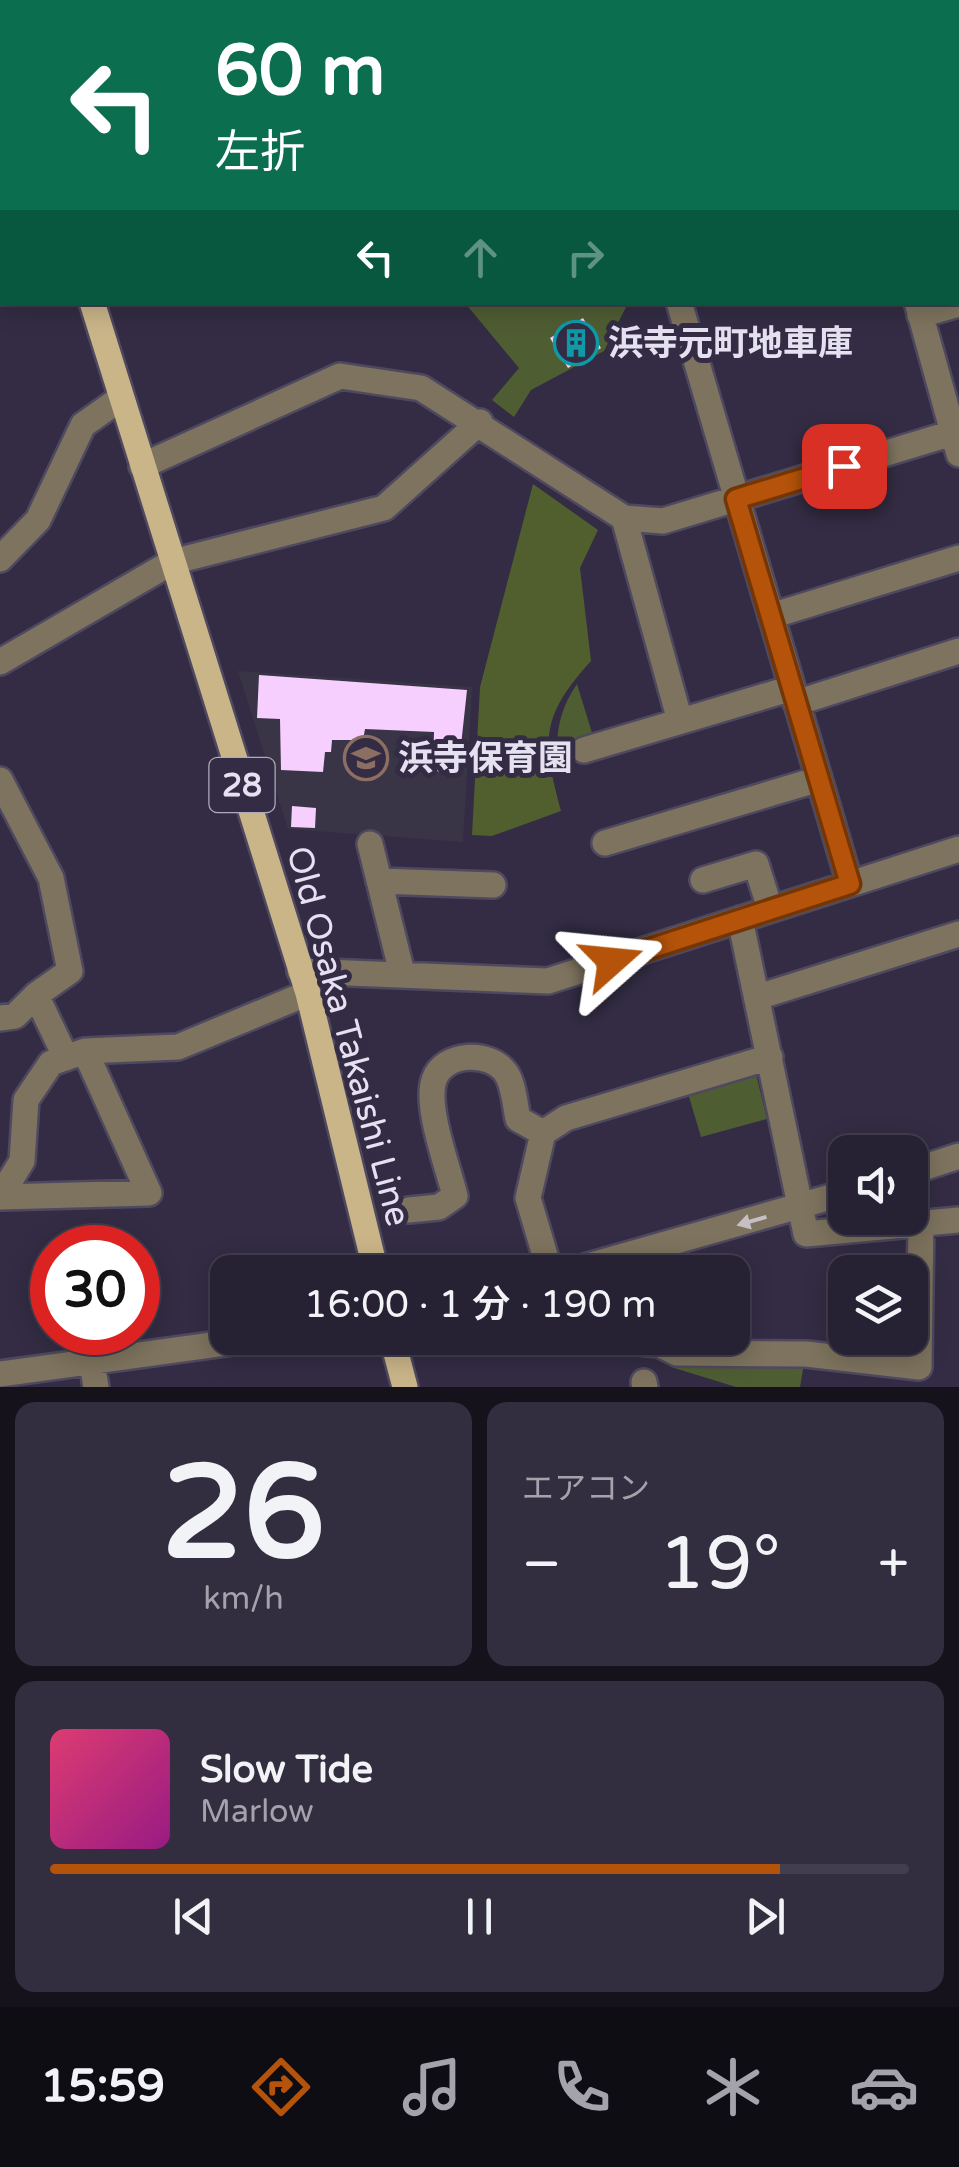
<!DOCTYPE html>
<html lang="ja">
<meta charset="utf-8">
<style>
body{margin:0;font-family:"Varela Round","Noto Sans JP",sans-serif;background:#322e3f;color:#f1f3f6;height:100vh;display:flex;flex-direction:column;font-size:38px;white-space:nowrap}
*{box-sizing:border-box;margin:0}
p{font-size:32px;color:#a4a3ac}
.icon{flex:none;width:55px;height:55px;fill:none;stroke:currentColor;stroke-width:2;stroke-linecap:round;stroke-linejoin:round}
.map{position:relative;height:1387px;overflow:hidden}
.side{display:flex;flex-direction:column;gap:15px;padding:15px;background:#15121c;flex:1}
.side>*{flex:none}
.banner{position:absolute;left:0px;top:0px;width:960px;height:305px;box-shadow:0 5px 25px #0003,0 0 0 2px #423e4e;background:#0b6e4f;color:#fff;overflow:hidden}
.tools{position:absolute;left:828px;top:1135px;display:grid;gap:20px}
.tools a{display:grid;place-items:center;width:100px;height:100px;border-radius:20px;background:#262133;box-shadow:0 5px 25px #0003,0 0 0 2px #423e4e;font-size:50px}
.speed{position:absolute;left:30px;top:1225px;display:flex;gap:20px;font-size:50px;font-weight:700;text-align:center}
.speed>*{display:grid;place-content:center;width:130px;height:130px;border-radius:50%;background:#262133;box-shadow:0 5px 25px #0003,0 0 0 2px #423e4e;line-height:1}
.speed .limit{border:15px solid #d22;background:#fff;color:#111}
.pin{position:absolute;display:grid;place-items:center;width:85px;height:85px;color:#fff;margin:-42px;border-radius:20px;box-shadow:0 5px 15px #0006}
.me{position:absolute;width:110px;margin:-55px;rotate:72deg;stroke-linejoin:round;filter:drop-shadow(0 0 8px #0008)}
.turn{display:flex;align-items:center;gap:35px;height:210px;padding:0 50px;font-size:45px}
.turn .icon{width:130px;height:130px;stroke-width:2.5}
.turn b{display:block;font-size:70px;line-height:85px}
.lanes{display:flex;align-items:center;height:95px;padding:0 50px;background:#0003;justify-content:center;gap:50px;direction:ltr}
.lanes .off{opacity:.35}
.big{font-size:75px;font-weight:600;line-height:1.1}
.side .tile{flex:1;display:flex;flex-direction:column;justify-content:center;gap:15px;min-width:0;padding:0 35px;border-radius:20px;background:#322e3f}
.side .dial{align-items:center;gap:0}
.dial b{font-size:130px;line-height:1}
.song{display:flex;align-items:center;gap:30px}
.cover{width:120px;height:120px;border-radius:15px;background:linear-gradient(135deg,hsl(340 70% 55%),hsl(310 70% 35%))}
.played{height:10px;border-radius:5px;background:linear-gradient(90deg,#b45309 85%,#423e4e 85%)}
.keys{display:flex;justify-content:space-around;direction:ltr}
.heat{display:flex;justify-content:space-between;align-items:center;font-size:55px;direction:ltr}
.side .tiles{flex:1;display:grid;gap:15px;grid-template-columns:1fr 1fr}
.tile:last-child{grid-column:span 2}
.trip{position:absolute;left:210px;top:1255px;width:540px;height:100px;border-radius:20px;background:#262133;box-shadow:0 5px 25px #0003,0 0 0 2px #423e4e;font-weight:600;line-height:100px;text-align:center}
.menu{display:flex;height:160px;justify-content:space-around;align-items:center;background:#0f0d14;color:#a4a3ac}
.menu .icon{width:70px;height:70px}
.menu .current{color:#b45309}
.menu b{font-size:45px;color:#f1f3f6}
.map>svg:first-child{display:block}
.education{fill:#3a3546}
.green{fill:#4f5d33}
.forest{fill:#505f2d}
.building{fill:#f6cffe}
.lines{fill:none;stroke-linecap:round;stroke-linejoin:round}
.minor-casing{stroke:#4f4960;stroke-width:30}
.major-casing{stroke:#4f4960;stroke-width:30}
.minor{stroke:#7d735e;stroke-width:25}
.major{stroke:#cab589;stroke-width:25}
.oneway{fill:#c6c0c5}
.route-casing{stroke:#753606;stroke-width:25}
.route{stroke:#b45309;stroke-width:18}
.labels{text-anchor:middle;stroke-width:10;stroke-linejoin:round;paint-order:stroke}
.shield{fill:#332c44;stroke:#b0abbd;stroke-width:2.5}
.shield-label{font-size:32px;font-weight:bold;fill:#e5e1f1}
.poi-label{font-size:35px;font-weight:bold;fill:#e5e1f1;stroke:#332c44;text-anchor:start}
.street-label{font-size:35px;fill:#e5e1f1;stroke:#332c44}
</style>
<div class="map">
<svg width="959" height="1387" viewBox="0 0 959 1387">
<rect width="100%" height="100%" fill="#332c44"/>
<path class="education" d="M238,671L472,687L463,842L288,829Z"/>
<path class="green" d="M393,0H702L385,2Z
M465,303H628L604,351L531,390L514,417L492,400L519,368Z
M577,684L593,736L577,750L557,757C556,729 561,707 577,684Z
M756,1074L767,1119L701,1137L687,1090Z
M804,1364L800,1387H736L671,1367Z"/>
<path class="forest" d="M533,484L598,530L580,568L591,661C540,717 542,741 561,811L492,836L472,835L480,687Z"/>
<path class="building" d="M583,318L601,348L568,368L550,338Z
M259,675L467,690L458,773L433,771L434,732L365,729L363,740H332L331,752H325L323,772L281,770L280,719L257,718Z
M292,806L316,808L315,828L291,827Z"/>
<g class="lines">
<defs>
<path id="minor" d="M212,0L213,2
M819,0V2
M874,0L875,2
M340,2L349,0
M958,179L959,178
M679,302L850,884
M917,302L959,454
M920,315L959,304
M142,466L340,376L421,388L624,518L663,521L959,431
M624,518L680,721
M0,559L38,520L83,425L121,398
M771,616L959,558
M0,662L172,562L384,508L480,422
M796,703L959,651
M584,750L792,688
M0,780L51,878L70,971L36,995L66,1058
M605,843L819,779
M370,844L402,973
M703,880L756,864L770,909
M379,881L493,885
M740,919L806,1234L959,1220
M300,971L548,981L959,849
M758,997L959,934
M0,1018L15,1016L36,995
M910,1172L959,1156
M0,1197L22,1161L26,1100L51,1063L85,1051L178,1047L308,993
M0,1197L149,1193L85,1051
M409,1210L439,1207L455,1196C448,1167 425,1107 434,1080C443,1052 490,1050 506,1073C514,1085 515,1105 518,1119L543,1133
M550,1272L528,1198L543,1133L566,1118L770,1057
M567,1272L845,1193
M596,1338L659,1344L677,1353L806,1354L919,1367L921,1223
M92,1362L96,1387
M0,1374L262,1338
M644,1382L645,1387"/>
<path id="major" d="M0,0L2,7
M92,302L308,993L376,1272
M392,1338L405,1387"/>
</defs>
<use href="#minor" class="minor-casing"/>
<use href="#major" class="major-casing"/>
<use href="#minor" class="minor"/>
<use href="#major" class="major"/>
</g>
<defs><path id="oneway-solid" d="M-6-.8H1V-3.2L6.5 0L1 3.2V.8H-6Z" transform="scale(2.5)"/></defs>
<use class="oneway" href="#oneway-solid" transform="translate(752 1221) rotate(164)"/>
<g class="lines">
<defs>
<path id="route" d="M612,961L850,884L736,499L844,466"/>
</defs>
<use href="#route" class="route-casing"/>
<use href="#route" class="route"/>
</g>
<defs>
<symbol id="building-ring" viewBox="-11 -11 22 22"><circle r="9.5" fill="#332c44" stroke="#0f9aa8" stroke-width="1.5"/><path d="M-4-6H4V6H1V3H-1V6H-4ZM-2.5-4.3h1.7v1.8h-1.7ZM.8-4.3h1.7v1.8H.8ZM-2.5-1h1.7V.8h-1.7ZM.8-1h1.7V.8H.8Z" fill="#0f9aa8"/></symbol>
<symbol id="school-ring" viewBox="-11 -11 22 22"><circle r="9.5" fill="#332c44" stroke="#8d6e63" stroke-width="1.5"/><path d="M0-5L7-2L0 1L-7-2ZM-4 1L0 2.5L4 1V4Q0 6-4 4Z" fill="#8d6e63"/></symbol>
</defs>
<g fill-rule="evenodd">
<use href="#building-ring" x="551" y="318" width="50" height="50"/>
<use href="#school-ring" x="341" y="733" width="50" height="50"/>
</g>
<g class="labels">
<rect class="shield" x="209.5" y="758" width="65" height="54" rx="8"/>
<g class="shield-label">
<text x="242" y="796">28</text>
</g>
<g class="poi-label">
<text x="608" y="355">浜寺元町地車庫</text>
<text x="398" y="770">浜寺保育園</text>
</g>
<g class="street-label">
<text transform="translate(349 1036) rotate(75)" y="12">Old Osaka Takaishi Line</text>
</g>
</g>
</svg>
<div class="tools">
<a><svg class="icon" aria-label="sound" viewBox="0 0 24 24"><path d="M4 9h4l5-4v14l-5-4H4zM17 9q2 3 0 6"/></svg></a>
<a><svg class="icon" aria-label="layers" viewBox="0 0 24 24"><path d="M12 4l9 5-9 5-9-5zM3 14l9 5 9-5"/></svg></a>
</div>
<div class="speed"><div class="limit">30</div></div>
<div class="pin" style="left:844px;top:466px;background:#d93025"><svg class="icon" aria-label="arrive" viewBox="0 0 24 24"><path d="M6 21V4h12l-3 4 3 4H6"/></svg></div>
<svg class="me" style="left:612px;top:961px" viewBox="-20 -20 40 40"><path d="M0-17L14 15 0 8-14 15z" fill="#b45309" stroke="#fff" stroke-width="4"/></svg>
<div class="trip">16:00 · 1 分 · 190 m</div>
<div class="banner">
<div class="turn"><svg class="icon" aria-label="left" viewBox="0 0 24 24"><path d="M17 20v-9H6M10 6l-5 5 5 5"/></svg><div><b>60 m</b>左折</div></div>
<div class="lanes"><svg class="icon" aria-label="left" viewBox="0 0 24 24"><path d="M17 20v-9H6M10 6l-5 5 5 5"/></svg><svg class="icon off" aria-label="ahead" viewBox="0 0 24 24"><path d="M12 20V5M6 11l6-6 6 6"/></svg><svg class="icon off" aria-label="right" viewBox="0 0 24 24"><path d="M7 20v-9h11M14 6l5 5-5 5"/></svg></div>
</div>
</div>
<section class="side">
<div class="tiles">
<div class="tile dial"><b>26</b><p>km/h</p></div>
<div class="tile"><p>エアコン</p>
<div class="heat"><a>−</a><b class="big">19°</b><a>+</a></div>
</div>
<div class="tile">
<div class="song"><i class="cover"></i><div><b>Slow Tide</b><p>Marlow</p></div></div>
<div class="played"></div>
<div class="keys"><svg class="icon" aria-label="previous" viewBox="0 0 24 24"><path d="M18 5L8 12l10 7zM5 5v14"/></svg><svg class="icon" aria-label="pause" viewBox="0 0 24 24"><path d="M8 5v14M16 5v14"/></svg><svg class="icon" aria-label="next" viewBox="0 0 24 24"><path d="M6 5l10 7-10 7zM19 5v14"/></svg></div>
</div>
</div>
</section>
<nav class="menu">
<b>15:59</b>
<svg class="icon current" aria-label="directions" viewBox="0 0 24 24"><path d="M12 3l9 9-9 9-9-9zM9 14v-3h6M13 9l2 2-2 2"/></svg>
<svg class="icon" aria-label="music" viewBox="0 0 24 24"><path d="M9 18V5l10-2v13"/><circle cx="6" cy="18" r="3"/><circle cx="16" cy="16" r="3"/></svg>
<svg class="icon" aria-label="phone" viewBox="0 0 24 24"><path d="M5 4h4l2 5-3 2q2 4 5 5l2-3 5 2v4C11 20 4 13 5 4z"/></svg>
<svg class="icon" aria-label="climate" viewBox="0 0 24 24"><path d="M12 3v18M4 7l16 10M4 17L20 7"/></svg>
<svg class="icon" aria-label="car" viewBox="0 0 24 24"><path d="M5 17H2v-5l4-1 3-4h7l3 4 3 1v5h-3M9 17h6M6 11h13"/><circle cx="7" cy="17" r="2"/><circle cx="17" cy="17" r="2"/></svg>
</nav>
